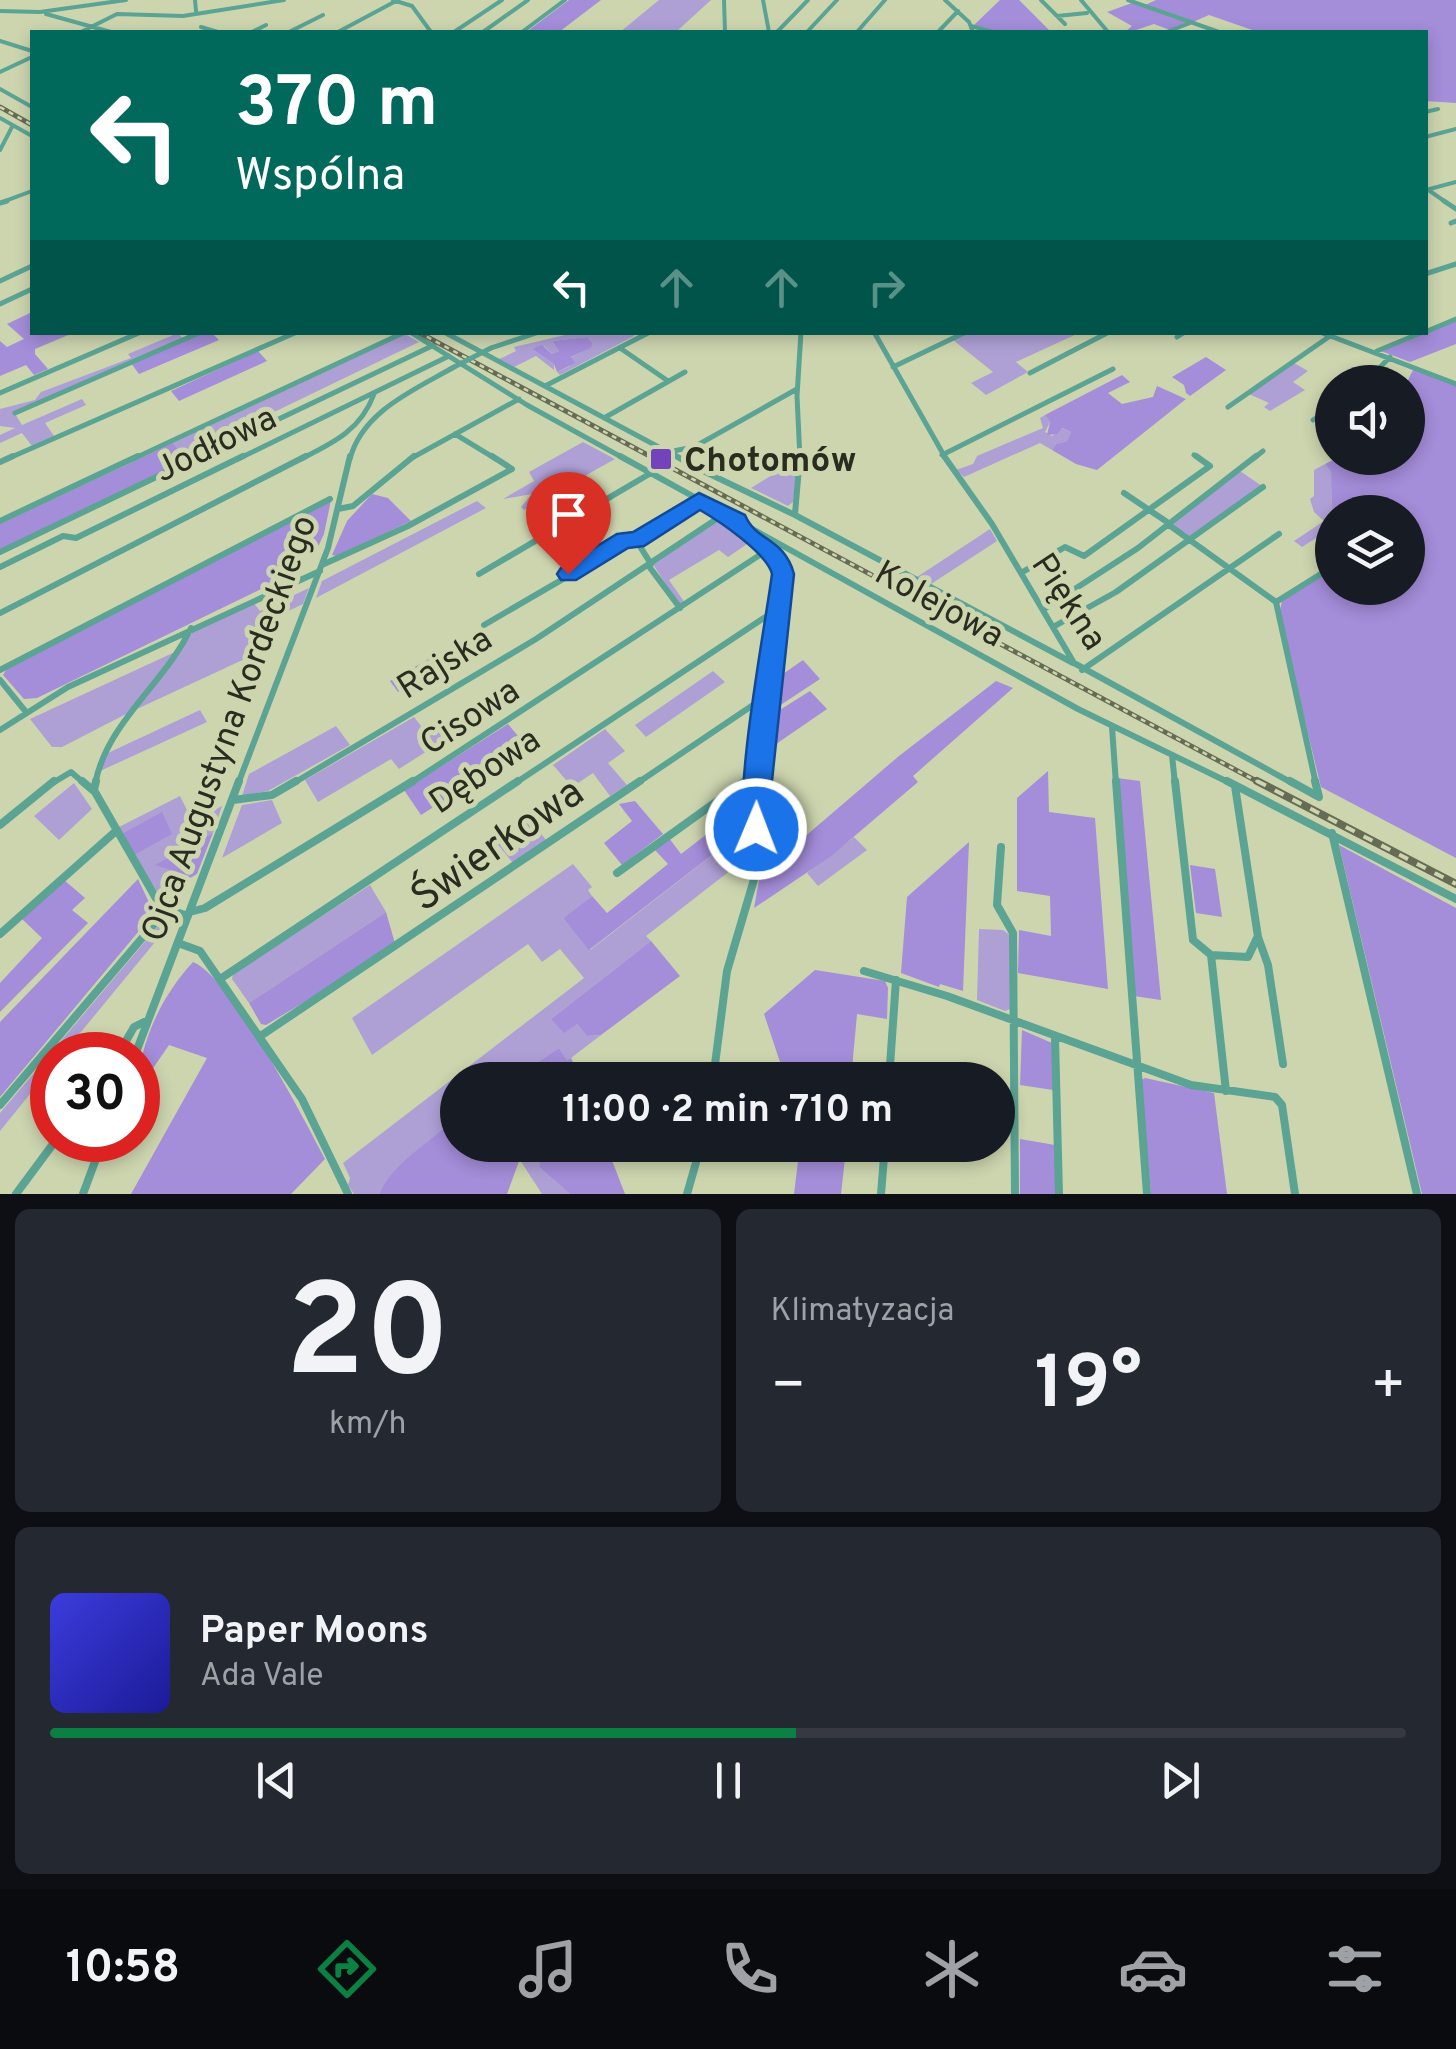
<!DOCTYPE html>
<html lang="pl">
<meta charset="utf-8">
<style>
body{margin:0;font-family:Overpass,sans-serif;background:#242831;color:#f1f3f6;height:100vh;display:flex;flex-direction:column;font-size:38px;white-space:nowrap}
*{box-sizing:border-box;margin:0}
p{font-size:32px;color:#9ea1a6}
.icon{flex:none;width:55px;height:55px;fill:none;stroke:currentColor;stroke-width:2;stroke-linecap:round;stroke-linejoin:round}
.map{position:relative;height:1194px;overflow:hidden}
.drawer{display:flex;flex-direction:column;gap:15px;padding:15px;background:#0d0f14;flex:1}
.drawer>*{flex:none}
.hud{position:absolute;left:30px;top:30px;width:1398px;height:305px;border-radius:0px;box-shadow:0 5px 15px #0003;background:#00695c;color:#fff;overflow:hidden}
.tools{position:absolute;left:1315px;top:365px;display:grid;gap:20px}
.tools a{display:grid;place-items:center;width:110px;height:110px;border-radius:50%;background:#171b24;box-shadow:0 5px 15px #0003;font-size:50px}
.speed{position:absolute;left:30px;top:1032px;display:flex;gap:20px;font-size:50px;font-weight:700;text-align:center}
.speed>*{display:grid;place-content:center;width:130px;height:130px;border-radius:50%;background:#171b24;box-shadow:0 5px 15px #0003;line-height:1}
.speed .limit{border:15px solid #d22;background:#fff;color:#111}
.pin{position:absolute;display:grid;place-items:center;width:85px;height:85px;color:#fff;margin:-102px -42px;border-radius:50% 50% 50% 0;rotate:-45deg;box-shadow:0 0 10px #0007}
.pin .icon{rotate:45deg}
.me{position:absolute;width:110px;margin:-55px;rotate:1deg;stroke-linejoin:round;filter:drop-shadow(0 0 8px #0008)}
.turn{display:flex;align-items:center;gap:35px;height:210px;padding:0 40px;font-size:45px}
.turn .icon{width:130px;height:130px;stroke-width:2.5}
.turn b{display:block;font-size:70px;line-height:85px}
.lanes{display:flex;align-items:center;height:95px;padding:0 40px;background:#0003;justify-content:center;gap:50px;direction:ltr}
.lanes .off{opacity:.35}
.big{font-size:75px;font-weight:700;line-height:1.1}
.drawer .widget{flex:1;display:flex;flex-direction:column;justify-content:center;gap:15px;min-width:0;padding:0 35px;border-radius:15px;background:#242831}
.drawer .dial{align-items:center;gap:0}
.dial b{font-size:130px;line-height:1}
.song{display:flex;align-items:center;gap:30px}
.cover{width:120px;height:120px;border-radius:15px;background:linear-gradient(135deg,hsl(240 70% 55%),hsl(240 70% 35%))}
.played{height:10px;border-radius:5px;background:linear-gradient(90deg,#0b8043 55%,#363941 55%)}
.keys{display:flex;justify-content:space-around;direction:ltr}
.heat{display:flex;justify-content:space-between;align-items:center;font-size:55px;direction:ltr}
.drawer .tiles{flex:1;display:grid;gap:15px;grid-template-columns:1fr 1fr}
.widget:last-child{grid-column:span 2}
.trip{position:absolute;left:440px;top:1062px;width:575px;height:100px;border-radius:50px;background:#171b24;box-shadow:0 5px 15px #0003;font-weight:700;line-height:100px;text-align:center}
.menu{display:flex;height:160px;justify-content:space-around;align-items:center;background:#090b0e;color:#9ea1a6}
.menu .icon{width:70px;height:70px}
.menu .active{color:#0b8043}
.menu b{font-size:45px;color:#f1f3f6}
.map>svg:first-child{display:block}
.green{fill:#aea0d5}
.forest{fill:#a48dd9}
.lines{fill:none;stroke-linecap:round;stroke-linejoin:round}
.minor-far3{stroke:#5ba393;stroke-width:4}
.minor-far2{stroke:#5ba393;stroke-width:5}
.minor-far1{stroke:#5ba393;stroke-width:6}
.minor{stroke:#5ba393;stroke-width:8}
.rail-far1-casing{stroke:#666b54;stroke-width:5}
.rail-casing{stroke:#666b54;stroke-width:8}
.rail-far1{stroke:#cdd5af;stroke-width:2.5;stroke-dasharray:5;stroke-linecap:butt}
.rail{stroke:#cdd5af;stroke-width:4;stroke-dasharray:10;stroke-linecap:butt}
.minor-bridge{stroke:#5ba393;stroke-width:5}
.route{fill:#1a73e8;stroke:#114b97;stroke-width:2.5}
.poi-dot{fill:#7243bb;stroke:#cdd5af;stroke-width:4}
.labels{text-anchor:middle;stroke-width:10;stroke-linejoin:round;paint-order:stroke}
.street-label{font-size:35px;fill:#292c1e;stroke:#cdd5af}
.poi-label{font-size:35px;font-weight:bold;fill:#292c1e;stroke:#cdd5af;text-anchor:start}
.near-street-label{font-size:42px;fill:#292c1e;stroke:#cdd5af}
</style>
<div class="map">
<svg width="1456" height="1194" viewBox="0 0 1456 1194">
<rect width="100%" height="100%" fill="#cdd5af"/>
<path class="green" d="M659,0H711L676,32H620Z
M178,333L183,339L14,412L22,425L82,399L86,405L45,423L54,436L32,446L22,433L0,443V435L15,428L0,426V409L35,400L41,392L131,358L128,354Z
M605,333H634V336L560,375L557,372L570,366V358L590,348L587,337L552,341L559,351L552,354L544,346L532,349L554,364V370L536,356L514,367L499,359L525,347L516,351L514,347L565,335Z
M969,333H1079L1016,362L1028,372L986,395L971,383L993,372L953,340Z
M405,334L419,342L245,426L250,433L243,437L236,430L183,455L173,443Z
M1294,363L1308,371L1293,382L1305,390L1270,411L1264,407L1269,403L1249,394Z
M1045,415L1050,422L1045,432L1052,436L1061,428L1071,432L1067,441L1056,444L1052,450L1040,443L964,477L956,470L973,464L977,456L1043,428L1040,418Z
M583,442L615,459L524,510L521,507L532,494L503,499L534,481L529,472Z
M799,458L793,502L788,506L751,488Z
M1325,464L1331,472L1332,528L1302,547L1294,541L1324,521L1314,512L1310,499L1314,496V470Z
M1240,471L1262,486L1190,539L1171,526Z
M477,501L486,508L316,598L322,581Z
M723,518L750,542L728,557L719,550L669,580L685,603H677L653,564Z
M990,529L997,541L931,584L917,577Z
M309,588L303,604L249,630L260,652L137,709L195,629L253,602L260,611Z
M177,651L132,711L62,747H52L30,719Z
M713,671L725,682L646,737L635,725Z
M200,710L207,722L98,772L108,753Z
M469,710L477,719L399,769L391,759L318,802L305,780L414,717L429,736Z
M336,726L350,745L268,791L242,796L249,774Z
M605,729L625,751L608,763L627,785L610,796L593,773L572,787L553,765Z
M74,783L92,809L59,840L34,816Z
M180,796L193,822L222,806L213,833L157,865L181,875L185,881L159,895L134,855L161,813L121,834L119,827Z
M272,800L282,823L222,858L242,805Z
M528,817L546,840L513,863L494,840Z
M746,829L749,856L646,936L651,941L551,1019L577,1024L587,1036L601,1035L571,1058L567,1060L559,1048L517,1076L458,1080L457,1114C432,1144 398,1158 379,1194H354L348,1185L350,1178L343,1163L584,978L560,949L542,962L528,944L372,1055L352,1018L573,864L592,887L588,890L592,896L563,918L590,950Z
M854,837L867,850L818,886L807,873Z
M370,885L386,912L249,1003L232,979L233,974Z
M159,925L165,930L62,1055H52V1067L0,1131V1113Z
M979,929L1003,930L1010,935V1009L1005,1011L977,1000Z
M525,1145H542L539,1167L570,1194H542L520,1160Z"/>
<path class="forest" d="M569,0H601L559,32L529,30Z
M1000,0H1019L1051,32H997L974,25Z
M1156,0H1456V103L1425,101V32H1258L1209,15L1193,22L1145,5Z
M1132,3L1186,22V23L1170,30L1154,24L1130,32L1126,31L1132,26L1107,12Z
M32,312V332L73,333L35,349V354L48,369L34,375L26,365L0,376V341L7,347L24,339L7,324Z
M1456,321V344L1410,362L1381,351Z
M202,333H212L219,340L139,374L131,363Z
M587,337L592,343L591,348L571,357L575,363L557,372L554,364L532,349L542,345L552,354L559,351L552,341Z
M258,351L267,361L179,401L171,391Z
M1206,357L1226,370L1190,396L1186,393L1184,385L1172,377Z
M1414,368L1456,385V858L1321,787L1279,615L1282,601L1332,570V588H1408V512H1332V528L1331,472L1325,464L1337,458H1408L1407,382Z
M1122,375L1130,382L1108,393L1122,404L1153,397L1157,386L1186,399L1097,470L1076,464L1052,450L1056,444L1067,441L1071,432L1062,428L1057,434L1047,435L1050,422L1045,415Z
M237,430L243,437L0,551V524L173,443L183,455Z
M372,494L388,498L411,521L337,556L332,555L347,521Z
M331,500L324,534L316,551H299L291,571L296,572L37,698L24,699L3,675L6,670Z
M478,631L486,640L398,692L390,681Z
M803,660L820,679L773,710L777,678Z
M996,681L1013,688L913,776L918,782L830,857L754,908L760,875L899,756Z
M810,691L827,709L763,753L767,718Z
M508,724L527,747L421,815L404,790Z
M1048,771L1049,812L1095,818L1108,989L1018,973L1019,930L1051,936L1050,896L1017,891V798Z
M1117,778L1140,781L1161,1000L1134,996Z
M753,784L751,825L589,950L563,918L592,896L607,913L668,864L654,849L669,838L681,854L746,804L748,785Z
M635,801L663,834L622,865L604,843L632,821L619,804Z
M162,812L172,834L134,855L121,834Z
M213,833L197,874L185,881L178,873L155,865Z
M969,842L963,991L940,984L939,987L901,973L907,897Z
M1339,845L1456,908V1194H1422Z
M1190,865L1215,869L1222,917L1196,913Z
M138,879L154,913L0,1097V1022Z
M64,880L85,898L72,910L88,923L0,1012V983L42,938L22,919Z
M386,912L396,947L266,1025L261,1024L249,1003Z
M651,941L680,976L601,1035L587,1036L577,1024L564,1033L551,1019Z
M193,962C230,976 304,1119 325,1159L291,1194H131L207,1058L169,1045L138,1090C138,1045 162,995 193,962Z
M815,970L885,981L888,988L887,1019L857,1014L851,1080H786L764,1014Z
M1022,1030L1052,1043L1053,1090L1020,1085Z
M559,1048L567,1060L571,1058L581,1080H505L517,1076Z
M1145,1078L1214,1093L1227,1194H1151L1141,1080Z
M457,1114L458,1145H525L507,1194H379C396,1158 432,1144 457,1114Z
M1020,1139L1055,1145L1056,1194H1020Z
M542,1145H606L625,1194H570L539,1167Z
M800,1145H877L876,1160L851,1152L845,1158L841,1194H794Z"/>
<g class="lines">
<path class="minor-far3" d="M195,0L196,11
M393,0L412,6L431,32
M724,0L725,32
M763,0L769,32
M945,0L969,22L973,32
M1041,0L1065,24
M1081,0L1108,32
M1128,0L1219,32
M0,11L40,12L126,0
M46,14L111,32
M1057,16L1087,13
M971,26L993,32
M201,27L218,32
M81,32L117,14L183,16L284,0
M252,32L266,25
M289,32L323,15
M338,32L396,1
M454,32L502,0
M483,32L528,0
M522,32L565,0
M777,32L808,0
M807,32L837,0
M857,32L885,0
M938,32L958,11
M1167,32L1190,23
M0,41L32,51
M0,72L32,57
M0,89L32,107
M1425,112L1438,109
M0,118L32,136
M1425,137L1456,129
M0,150L13,125
M1427,189L1447,203
M1426,190L1456,182
M0,203L32,191"/>
<path class="minor-far2" d="M1444,201L1456,209
M0,203L7,201
M1451,223L1456,221
M1425,274L1456,264
M0,281L32,266
M0,304L32,289
M410,332L527,405L625,459
M444,332L681,459
M874,332L946,459
M1320,332L1456,384
M1425,332L1456,319
M1177,337L1185,332
M491,348L539,332
M620,348L668,381
M1377,351L1423,332
M893,367L966,332
M1030,373L1109,332
M1366,382L1390,357
M545,386L650,332
M0,393L141,332
M1228,407L1330,336
M15,413L201,332
M604,418L685,372
M1313,420L1332,408
M455,434L496,459
M668,452L694,447L797,389
M942,455L1113,369
M1194,455L1200,459
M7,459L297,332
M133,459L405,332
M195,459L434,345
M238,459L449,356
M301,459C333,443 361,430 374,394
M350,459C362,411 416,389 454,367
M410,459L519,399
M800,459L797,396L801,332
M1253,459L1263,451"/>
<path class="minor-far1" d="M620,456L1078,709L1232,784
M676,456L688,463
M944,456L992,524L1074,663L1294,784
M0,462L13,456
M697,468L795,515L1073,663
M1124,493L1170,524
M338,509L353,506L414,456
M795,514L800,456
M0,521L138,456
M737,521L738,527L779,558L783,574L756,784
M1169,525L1276,602L1316,784
M636,540L651,564
M0,552L200,456
M322,565L408,526L512,469L492,456
M648,565L680,608
M0,567L63,536L76,538L243,456
M1021,573L1065,547L1084,556L1210,466L1196,456
M479,574L651,473
M1276,602L1332,567
M1044,609L1138,548L1256,456
M0,613L306,456
M484,625L699,500
M1053,627L1116,592L1263,487
M0,670L330,499
M1082,670L1279,534
M0,680L26,712
M1112,727L1116,784
M0,730L68,687L320,571
M1172,755L1175,784
M51,784L71,772L85,784
M95,784C107,722 165,683 191,628
M238,784L328,548L350,456
M292,784L536,639L724,514
M409,784L769,549
M514,784L779,608
M636,784L759,701L767,700
M742,784L758,772"/>
<path class="minor" d="M82,781L95,792L161,907L188,916
M1116,781L1147,1194
M1175,781L1193,940L1211,955L1226,1091
M1227,781L1456,899
M1290,781L1319,797L1315,781
M1235,786L1258,937L1268,965L1283,1064
M94,790L96,781
M233,800L272,795L296,781
M0,825L54,781
M1332,833L1417,1194
M1001,847L997,905L1013,933L1015,1194
M617,873L745,781
M190,912L205,908L413,781
M0,934L116,831
M178,943L200,951L302,1099L348,1194
M1211,955L1248,957L1257,938
M864,971L947,996L1191,1085L1275,1097L1282,1105L1295,1194
M220,979L518,781
M259,1037L640,781
M1055,1038L1059,1194
M118,1055L134,1027L148,1020
M135,1055L239,781
M713,1080L727,971L758,866L756,781
M889,1080L896,980
M0,1105L166,910
M16,1194L56,1140
M83,1194L103,1140
M687,1194L701,1145
M881,1194L885,1145"/>
<defs>
<path id="rail-far1" d="M0,107L32,125
M418,332L1262,784"/>
<path id="rail" d="M1257,781L1456,884"/>
</defs>
<use href="#rail-far1" class="rail-far1-casing"/>
<use href="#rail" class="rail-casing"/>
<use href="#rail-far1" class="rail-far1"/>
<use href="#rail" class="rail"/>
<path class="minor-bridge" d="M454,367L491,348"/>
</g>
<path class="route" d="M699,493L745,515C756,542 784,537 794,574L766,837L756,841L747,837C731,803 766,622 772,574C767,553 719,521 700,510L644,546L628,548L576,580H561L557,574L561,568L617,534L633,532Z"/>
<rect class="poi-dot" x="649" y="447" width="24" height="24" rx="5"/>
<g class="labels">
<g class="street-label">
<text transform="translate(215 443) rotate(-26)" y="12">Jodłowa</text>
<text transform="translate(1070 601) rotate(57)" y="12">Piękna</text>
<text transform="translate(940 603) rotate(29)" y="12">Kolejowa</text>
<text transform="translate(444 662) rotate(-32)" y="12">Rajska</text>
<text transform="translate(469 716) rotate(-33)" y="12">Cisowa</text>
<text transform="translate(228 728) rotate(-70)" y="12">Ojca Augustyna Kordeckiego</text>
<text transform="translate(484 770) rotate(-34)" y="12">Dębowa</text>
</g>
<g class="poi-label">
<text x="684" y="471">Chotomów</text>
</g>
<g class="near-street-label">
<text transform="translate(496 843) rotate(-35)" y="15">Świerkowa</text>
</g>
</g>
</svg>
<div class="tools">
<a><svg class="icon" aria-label="sound" viewBox="0 0 24 24"><path d="M4 9h4l5-4v14l-5-4H4zM17 9q2 3 0 6"/></svg></a>
<a><svg class="icon" aria-label="layers" viewBox="0 0 24 24"><path d="M12 4l9 5-9 5-9-5zM3 14l9 5 9-5"/></svg></a>
</div>
<div class="speed"><div class="limit">30</div></div>
<div class="pin" style="left:568px;top:574px;background:#d93025"><svg class="icon" aria-label="arrive" viewBox="0 0 24 24"><path d="M6 21V4h12l-3 4 3 4H6"/></svg></div>
<svg class="me" style="left:756px;top:829px" viewBox="-20 -20 40 40"><circle r="17" fill="#1a73e8" stroke="#fff" stroke-width="3"/><path d="M0-11L8 9 0 5-8 9z" fill="#fff"/></svg>
<div class="trip">11:00 · 2 min · 710 m</div>
<div class="hud">
<div class="turn"><svg class="icon" aria-label="left" viewBox="0 0 24 24"><path d="M17 20v-9H6M10 6l-5 5 5 5"/></svg><div><b>370 m</b>Wspólna</div></div>
<div class="lanes"><svg class="icon" aria-label="left" viewBox="0 0 24 24"><path d="M17 20v-9H6M10 6l-5 5 5 5"/></svg><svg class="icon off" aria-label="ahead" viewBox="0 0 24 24"><path d="M12 20V5M6 11l6-6 6 6"/></svg><svg class="icon off" aria-label="ahead" viewBox="0 0 24 24"><path d="M12 20V5M6 11l6-6 6 6"/></svg><svg class="icon off" aria-label="right" viewBox="0 0 24 24"><path d="M7 20v-9h11M14 6l5 5-5 5"/></svg></div>
</div>
</div>
<section class="drawer">
<div class="tiles">
<div class="widget dial"><b>20</b><p>km/h</p></div>
<div class="widget"><p>Klimatyzacja</p>
<div class="heat"><a>−</a><b class="big">19°</b><a>+</a></div>
</div>
<div class="widget">
<div class="song"><i class="cover"></i><div><b>Paper Moons</b><p>Ada Vale</p></div></div>
<div class="played"></div>
<div class="keys"><svg class="icon" aria-label="previous" viewBox="0 0 24 24"><path d="M18 5L8 12l10 7zM5 5v14"/></svg><svg class="icon" aria-label="pause" viewBox="0 0 24 24"><path d="M8 5v14M16 5v14"/></svg><svg class="icon" aria-label="next" viewBox="0 0 24 24"><path d="M6 5l10 7-10 7zM19 5v14"/></svg></div>
</div>
</div>
</section>
<nav class="menu">
<b>10:58</b>
<svg class="icon active" aria-label="directions" viewBox="0 0 24 24"><path d="M12 3l9 9-9 9-9-9zM9 14v-3h6M13 9l2 2-2 2"/></svg>
<svg class="icon" aria-label="music" viewBox="0 0 24 24"><path d="M9 18V5l10-2v13"/><circle cx="6" cy="18" r="3"/><circle cx="16" cy="16" r="3"/></svg>
<svg class="icon" aria-label="phone" viewBox="0 0 24 24"><path d="M5 4h4l2 5-3 2q2 4 5 5l2-3 5 2v4C11 20 4 13 5 4z"/></svg>
<svg class="icon" aria-label="climate" viewBox="0 0 24 24"><path d="M12 3v18M4 7l16 10M4 17L20 7"/></svg>
<svg class="icon" aria-label="car" viewBox="0 0 24 24"><path d="M5 17H2v-5l4-1 3-4h7l3 4 3 1v5h-3M9 17h6M6 11h13"/><circle cx="7" cy="17" r="2"/><circle cx="17" cy="17" r="2"/></svg>
<svg class="icon" aria-label="filters" viewBox="0 0 24 24"><path d="M4 7h16M4 17h16"/><circle cx="9" cy="7" r="2"/><circle cx="15" cy="17" r="2"/></svg>
</nav>
